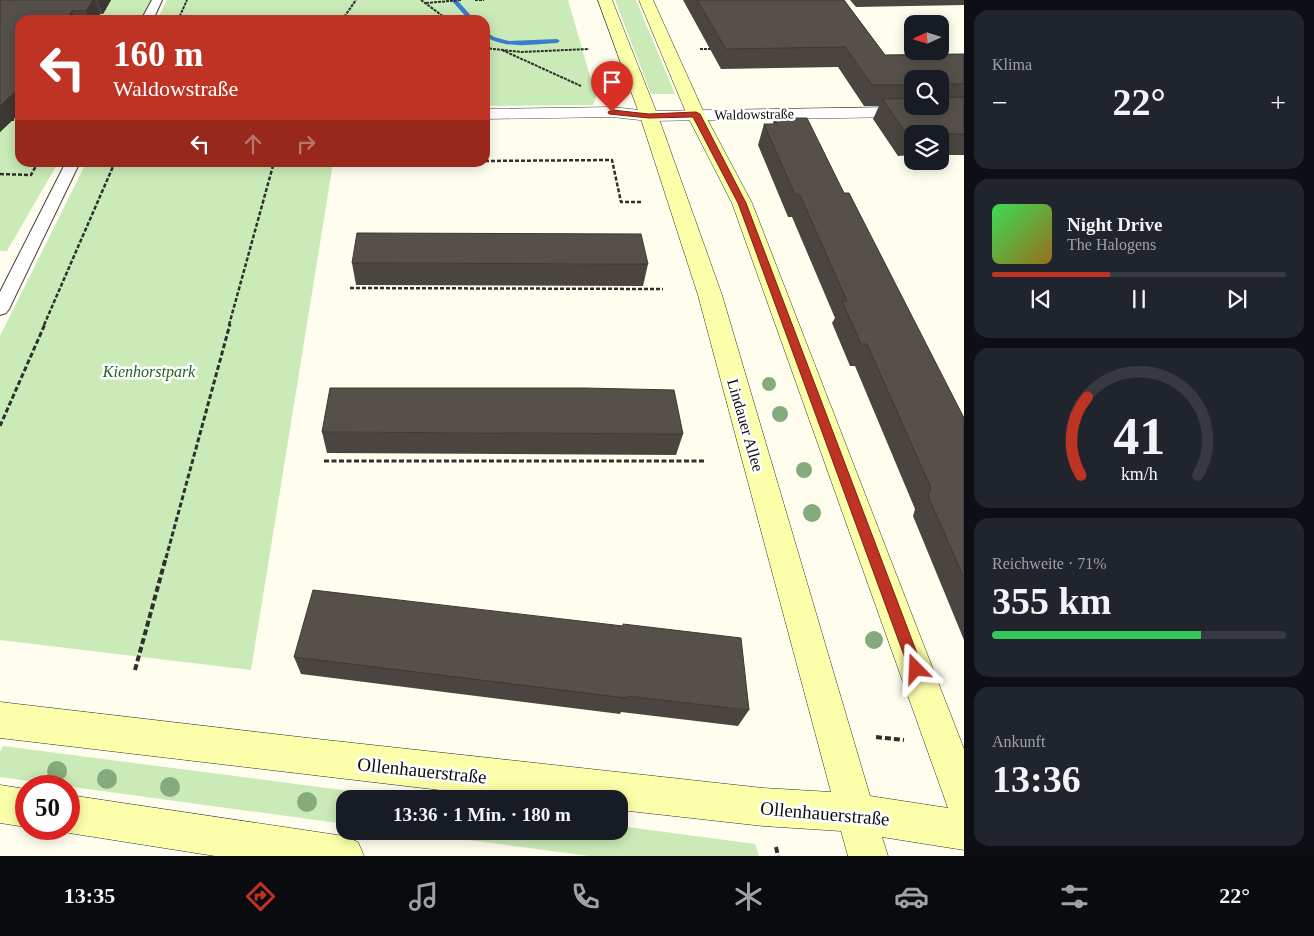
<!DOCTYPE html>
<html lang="de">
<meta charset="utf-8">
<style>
body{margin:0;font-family:"Times New Roman",serif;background:#20242c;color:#f1f3f6;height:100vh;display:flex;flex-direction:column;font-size:19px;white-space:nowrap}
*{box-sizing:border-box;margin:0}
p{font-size:16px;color:#9ea1a6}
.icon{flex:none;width:28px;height:28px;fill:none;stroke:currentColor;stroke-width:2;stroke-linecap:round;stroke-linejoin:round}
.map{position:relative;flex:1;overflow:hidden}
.details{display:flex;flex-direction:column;gap:10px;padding:10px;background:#0d0f14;width:350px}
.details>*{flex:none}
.top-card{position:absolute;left:15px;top:15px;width:475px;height:152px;border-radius:15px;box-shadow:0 2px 12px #0003;background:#bf3324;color:#fff;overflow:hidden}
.needle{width:32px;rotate:266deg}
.controls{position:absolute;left:904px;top:15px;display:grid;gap:10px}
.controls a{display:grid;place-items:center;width:45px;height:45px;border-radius:10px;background:#171b24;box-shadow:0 2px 12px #0003;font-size:25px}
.speed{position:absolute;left:15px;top:775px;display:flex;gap:10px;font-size:25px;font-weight:700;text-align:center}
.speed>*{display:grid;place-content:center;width:65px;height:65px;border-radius:50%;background:#171b24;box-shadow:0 2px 12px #0003;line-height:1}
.speed .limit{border:8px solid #d22;background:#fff;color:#111}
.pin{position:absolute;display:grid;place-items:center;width:42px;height:42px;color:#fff;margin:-51px -21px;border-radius:50% 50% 50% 0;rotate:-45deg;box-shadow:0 0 5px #0007}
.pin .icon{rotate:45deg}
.me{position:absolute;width:55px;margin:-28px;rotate:339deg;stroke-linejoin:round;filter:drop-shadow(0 0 4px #0008)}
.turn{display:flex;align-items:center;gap:18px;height:105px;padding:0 15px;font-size:22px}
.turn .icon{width:65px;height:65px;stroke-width:2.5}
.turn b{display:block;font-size:35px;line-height:42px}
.lanes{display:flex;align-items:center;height:48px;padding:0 15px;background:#0003;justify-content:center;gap:25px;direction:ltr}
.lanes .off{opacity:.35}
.big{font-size:38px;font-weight:700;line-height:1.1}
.details .widget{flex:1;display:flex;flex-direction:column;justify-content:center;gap:8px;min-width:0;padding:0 18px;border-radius:15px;background:#20242c}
.details .dial{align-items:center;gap:0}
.dial svg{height:130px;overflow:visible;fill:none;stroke:#363941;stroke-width:7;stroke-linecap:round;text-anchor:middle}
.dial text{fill:#f1f3f6;stroke:none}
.song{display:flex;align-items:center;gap:15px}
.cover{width:60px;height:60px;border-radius:8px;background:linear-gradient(135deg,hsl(130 70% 55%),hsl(40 70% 35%))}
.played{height:5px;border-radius:2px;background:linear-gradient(90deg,#bf3324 40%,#363941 40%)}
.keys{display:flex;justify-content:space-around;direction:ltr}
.heat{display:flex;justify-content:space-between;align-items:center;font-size:28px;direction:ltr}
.charge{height:8px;border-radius:4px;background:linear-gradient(90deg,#34c759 71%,#363941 0)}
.trip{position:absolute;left:336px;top:790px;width:292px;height:50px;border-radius:15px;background:#171b24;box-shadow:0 2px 12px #0003;font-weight:700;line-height:50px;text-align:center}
.dock{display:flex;height:80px;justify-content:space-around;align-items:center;background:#090b0e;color:#9ea1a6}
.dock .icon{width:35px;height:35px}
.dock .current{color:#bf3324}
.dock b{font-size:22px;color:#f1f3f6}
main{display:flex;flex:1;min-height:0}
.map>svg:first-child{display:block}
.green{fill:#caeab7}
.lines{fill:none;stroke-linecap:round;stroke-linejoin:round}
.stream{fill:#397dce;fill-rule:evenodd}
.lane-casing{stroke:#404040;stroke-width:2}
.street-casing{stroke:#404040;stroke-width:1}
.secondary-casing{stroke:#2f2f2f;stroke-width:1}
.path-far3{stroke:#2f2f2f;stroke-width:2;stroke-dasharray:3 1;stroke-linecap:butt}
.path-far2{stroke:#2f2f2f;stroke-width:2.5;stroke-dasharray:4 2;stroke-linecap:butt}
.path-far1{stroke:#2f2f2f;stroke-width:3;stroke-dasharray:5 2.5;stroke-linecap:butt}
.path{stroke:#2f2f2f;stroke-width:4;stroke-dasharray:6 3;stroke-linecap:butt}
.lane{fill:#fff;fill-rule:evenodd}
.street{fill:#fff;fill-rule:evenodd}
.secondary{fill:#fcffa9;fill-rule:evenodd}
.path-bridge{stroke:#2f2f2f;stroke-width:2;stroke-dasharray:3 1;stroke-linecap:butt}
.tree{fill:#85aa7b}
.wall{fill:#4a4540;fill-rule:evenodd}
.shaded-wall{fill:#3c3834}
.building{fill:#56504a;stroke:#3c3834}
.route{fill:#bf3324;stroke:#7c2117}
.labels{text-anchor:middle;stroke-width:5;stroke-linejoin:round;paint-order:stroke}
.far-street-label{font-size:14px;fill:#0d0d0d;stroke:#fff}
.park-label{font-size:16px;font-style:italic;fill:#21661d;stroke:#fff}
.street-label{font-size:16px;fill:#0d0d0d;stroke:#fff}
.near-street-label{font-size:19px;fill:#0d0d0d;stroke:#fff}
</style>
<main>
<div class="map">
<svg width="964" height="856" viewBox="0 0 964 856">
<rect width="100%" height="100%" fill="#fffeee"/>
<path class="green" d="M0,0H152L141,20H20V162L58,163L7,251H0Z
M167,0H568L596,97L593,105L485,106V20H157Z
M615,0H636L675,94H651Z
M86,163H333L251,670L0,640V336Z
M3,746L411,799H345V824L0,777V752Z
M620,826L755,844L759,856H589L401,831H620Z"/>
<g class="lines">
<path class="stream" d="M451,0H457L475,20H469Z
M485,31L494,37L509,41L557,39L560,41L557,43C534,44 505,50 485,36Z"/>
<defs>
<path id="lane" d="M152,0H162L153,20H141Z
M66,162H80L9,309L6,313L0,315V292Z"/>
<path id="street" d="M964,106V116L649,121L612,117L485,119V109L612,107L649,111Z"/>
<path id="secondary" d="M598,0H612L658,116L722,295L870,796L948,808L732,203L687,115L639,0H653L705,115L752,203L964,749V850L882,837L888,856H848L841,831L763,826L620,810V799H516L0,738V702L308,738L763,788L831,792L698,295L640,116Z
M0,785L26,789V827L0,823Z
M69,795L344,836L358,842L364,856H215L69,833L58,829H69Z"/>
</defs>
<use href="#lane" class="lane-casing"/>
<use href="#street" class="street-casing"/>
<use href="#secondary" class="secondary-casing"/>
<path class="path-far3" d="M421,0L448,20
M475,0H484
M426,3L438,2
M178,20L187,0
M342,20L356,0
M485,48L521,52L589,49
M700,49H714
M502,50L581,86
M11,120H20"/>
<path class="path-far2" d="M485,161L612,160L621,202H641
M366,163L384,162
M0,174L31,175L38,162
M350,288L663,289
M44,325L115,162
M229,325L274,162"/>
<path class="path-far1" d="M0,426L45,324
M324,461H705
M166,558L230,324"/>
<path class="path" d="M135,670L166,557
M876,737L904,740
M776,847L778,856"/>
<use href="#lane" class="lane"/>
<use href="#street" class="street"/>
<use href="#secondary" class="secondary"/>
<path class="path-bridge" d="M438,2L462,0"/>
</g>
<g class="tree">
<circle cx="769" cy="384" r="7"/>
<circle cx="780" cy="414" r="8"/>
<circle cx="804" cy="470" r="8"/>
<circle cx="812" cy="513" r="9"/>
<circle cx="874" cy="640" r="9"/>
<circle cx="57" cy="771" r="10"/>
<circle cx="107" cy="779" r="10"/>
<circle cx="170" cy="787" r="10"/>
<circle cx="307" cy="802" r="10"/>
</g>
<path class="wall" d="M0,0H111L103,14H100L97,20H20V113L0,132Z
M683,0H844L885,55L964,54V155H940V134H912V155L898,156L873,119L879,106H864L838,67L721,69ZM912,79H940V106H912Z
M850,0H964V5L856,7Z
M774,118L844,193L964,418V640L913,516L915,509L855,366H850L832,323L835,318L792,217H788L758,145L764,124H773Z
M352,263L648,264L643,286L356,285Z
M322,432L683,434L676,455L327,453Z
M294,657L749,710L738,726L621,712L620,714L301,674Z"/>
<path class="shaded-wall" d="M93,0H95L100,14L97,20H89L86,11Z
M97,0H111L103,14Z
M72,11L75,20H66Z
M20,87V113L0,132V106Z"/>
<path class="building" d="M0,0H93L86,11H72L66,20H20V87L0,106Z
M697,0H844L885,55L964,54V84H940V79H912V85H872L845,47L726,49Z
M964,97V134H907L882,99L912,98V106H940V98Z
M774,118H807L844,193H849L964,418V578L928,496L931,488L867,344H861L842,301H847L800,195H795L764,124H777Z
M357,233L641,234L648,264L352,263Z
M330,388H584L674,390L683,434L322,432Z
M313,590L623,626V624L741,638L749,710L627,696L626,698L294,657Z"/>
<path class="route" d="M612,110L649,114L696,112L700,114L746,203L923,669L921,674L916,676L911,674L909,669L738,203L693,117L649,118L609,114L608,112Z"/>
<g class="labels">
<g class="far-street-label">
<text transform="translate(754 114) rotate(-1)" y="5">Waldowstraße</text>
</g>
<g class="park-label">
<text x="149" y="377">Kienhorstpark</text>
</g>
<g class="street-label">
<text transform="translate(746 425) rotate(74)" y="6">Lindauer Allee</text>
</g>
<g class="near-street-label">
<text transform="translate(422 770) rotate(6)" y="7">Ollenhauerstraße</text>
<text transform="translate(825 813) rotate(5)" y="7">Ollenhauerstraße</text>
</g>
</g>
</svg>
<div class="controls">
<a><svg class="needle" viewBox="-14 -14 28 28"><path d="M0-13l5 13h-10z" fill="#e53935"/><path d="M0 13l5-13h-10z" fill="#9ea1a6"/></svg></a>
<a><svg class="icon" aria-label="search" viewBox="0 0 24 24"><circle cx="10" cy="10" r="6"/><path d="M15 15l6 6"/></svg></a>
<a><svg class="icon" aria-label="layers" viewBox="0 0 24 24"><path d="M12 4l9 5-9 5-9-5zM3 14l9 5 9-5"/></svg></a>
</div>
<div class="speed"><div class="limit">50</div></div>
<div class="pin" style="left:612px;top:112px;background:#d93025"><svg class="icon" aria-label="arrive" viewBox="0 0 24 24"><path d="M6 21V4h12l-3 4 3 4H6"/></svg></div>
<svg class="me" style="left:916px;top:669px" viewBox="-20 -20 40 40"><path d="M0-17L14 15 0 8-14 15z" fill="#bf3324" stroke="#fff" stroke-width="4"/></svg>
<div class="trip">13:36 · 1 Min. · 180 m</div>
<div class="top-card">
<div class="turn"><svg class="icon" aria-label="left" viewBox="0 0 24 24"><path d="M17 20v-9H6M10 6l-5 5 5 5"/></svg><div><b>160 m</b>Waldowstraße</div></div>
<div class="lanes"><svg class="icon" aria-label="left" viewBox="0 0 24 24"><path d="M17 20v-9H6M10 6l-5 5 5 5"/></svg><svg class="icon off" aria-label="ahead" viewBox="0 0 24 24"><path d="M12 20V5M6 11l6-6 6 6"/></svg><svg class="icon off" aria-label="right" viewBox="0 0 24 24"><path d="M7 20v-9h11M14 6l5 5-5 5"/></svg></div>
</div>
</div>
<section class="details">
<div class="widget"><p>Klima</p>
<div class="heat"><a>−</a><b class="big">22°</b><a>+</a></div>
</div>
<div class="widget">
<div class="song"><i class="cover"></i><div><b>Night Drive</b><p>The Halogens</p></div></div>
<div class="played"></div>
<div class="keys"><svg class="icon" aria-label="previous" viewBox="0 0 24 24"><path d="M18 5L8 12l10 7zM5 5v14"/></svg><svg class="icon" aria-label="pause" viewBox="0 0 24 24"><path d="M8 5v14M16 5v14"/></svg><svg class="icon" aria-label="next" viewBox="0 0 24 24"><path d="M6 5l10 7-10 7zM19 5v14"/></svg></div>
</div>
<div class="widget dial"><svg viewBox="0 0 100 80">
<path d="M14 69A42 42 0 1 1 86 69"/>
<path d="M14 69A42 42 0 0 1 18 21" stroke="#bf3324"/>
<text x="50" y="56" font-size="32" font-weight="700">41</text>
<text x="50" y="72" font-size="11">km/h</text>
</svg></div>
<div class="widget"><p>Reichweite · 71%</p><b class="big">355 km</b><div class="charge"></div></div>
<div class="widget"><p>Ankunft</p><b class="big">13:36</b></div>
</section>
</main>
<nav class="dock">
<b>13:35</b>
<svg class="icon current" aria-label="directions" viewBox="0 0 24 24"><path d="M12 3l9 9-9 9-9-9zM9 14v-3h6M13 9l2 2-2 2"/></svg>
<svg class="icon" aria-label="music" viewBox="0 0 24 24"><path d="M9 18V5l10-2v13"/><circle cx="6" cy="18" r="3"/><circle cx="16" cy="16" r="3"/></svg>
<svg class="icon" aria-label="phone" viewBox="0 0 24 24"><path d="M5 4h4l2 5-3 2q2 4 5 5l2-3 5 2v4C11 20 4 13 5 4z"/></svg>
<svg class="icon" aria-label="climate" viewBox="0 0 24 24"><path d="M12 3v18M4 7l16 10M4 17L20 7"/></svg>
<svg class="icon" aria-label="car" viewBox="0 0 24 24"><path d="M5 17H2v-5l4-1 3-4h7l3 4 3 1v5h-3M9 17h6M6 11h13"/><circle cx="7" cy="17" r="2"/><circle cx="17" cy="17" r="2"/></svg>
<svg class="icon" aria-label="filters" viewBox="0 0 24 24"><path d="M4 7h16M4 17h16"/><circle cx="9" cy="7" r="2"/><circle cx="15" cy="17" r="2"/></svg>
<b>22°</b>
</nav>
